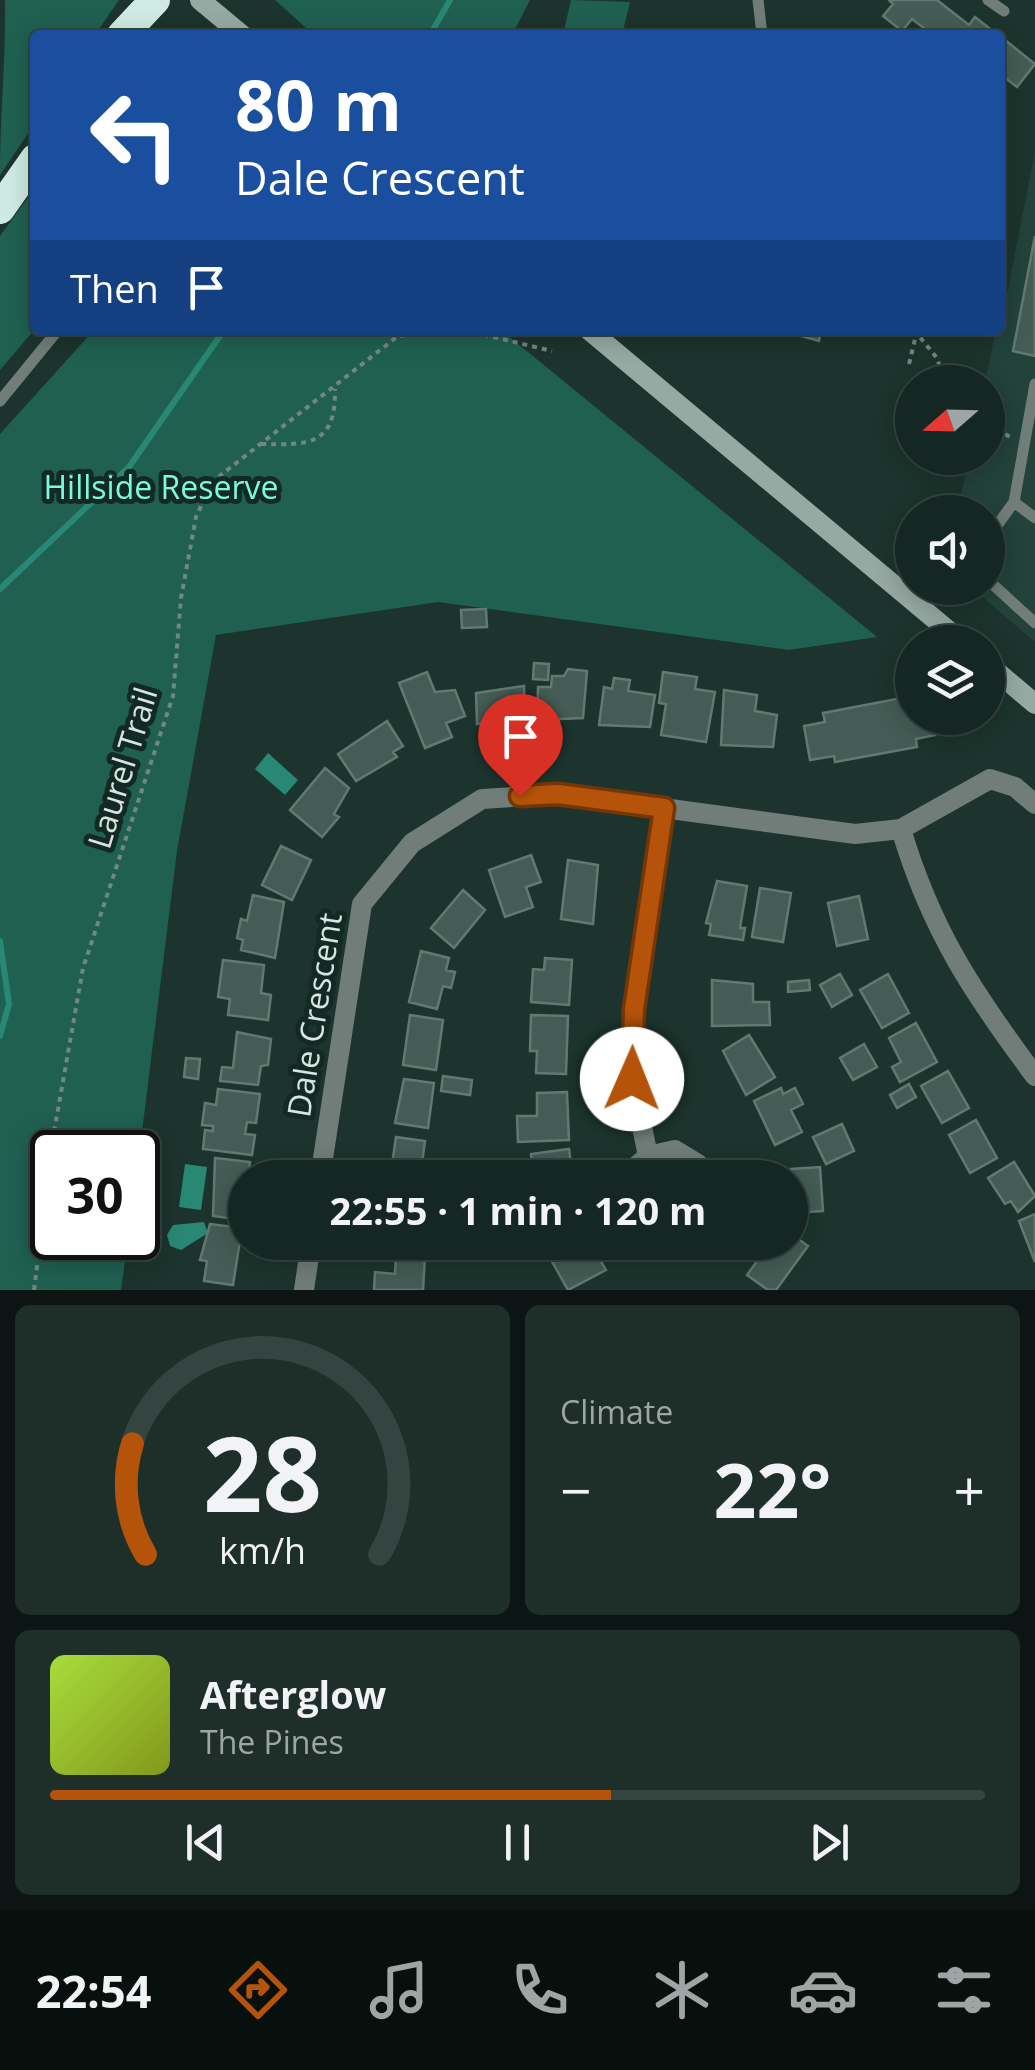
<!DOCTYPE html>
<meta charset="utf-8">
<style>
body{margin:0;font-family:"Open Sans",sans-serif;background:#1e2f2a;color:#f1f3f6;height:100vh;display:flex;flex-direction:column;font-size:38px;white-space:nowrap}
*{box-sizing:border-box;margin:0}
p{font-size:32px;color:#9da5a5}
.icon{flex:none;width:55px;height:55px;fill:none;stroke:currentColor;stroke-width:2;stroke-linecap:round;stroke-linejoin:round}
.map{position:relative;height:1290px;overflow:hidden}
.details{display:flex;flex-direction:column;gap:15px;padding:15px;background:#0c1513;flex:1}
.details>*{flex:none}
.hud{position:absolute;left:30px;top:30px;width:975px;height:305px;border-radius:10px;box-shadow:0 5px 25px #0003,0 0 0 2px #344440;background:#1a4fa0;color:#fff;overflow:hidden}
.needle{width:65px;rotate:250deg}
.tools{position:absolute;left:895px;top:365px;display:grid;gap:20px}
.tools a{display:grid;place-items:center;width:110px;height:110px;border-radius:50%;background:#152722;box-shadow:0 5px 25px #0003,0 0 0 2px #344440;font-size:50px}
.speed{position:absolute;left:30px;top:1130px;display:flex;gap:20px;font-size:50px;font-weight:700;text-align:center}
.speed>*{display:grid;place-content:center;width:130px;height:130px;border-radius:50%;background:#152722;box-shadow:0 5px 25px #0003,0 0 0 2px #344440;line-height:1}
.speed .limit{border:5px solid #111;border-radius:15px;background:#fff;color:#111}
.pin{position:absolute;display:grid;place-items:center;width:85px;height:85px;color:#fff;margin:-102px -42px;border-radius:50% 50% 50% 0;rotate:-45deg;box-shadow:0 0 10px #0007}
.pin .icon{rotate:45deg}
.me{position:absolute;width:110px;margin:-55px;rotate:1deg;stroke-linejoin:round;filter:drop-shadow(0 0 8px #0008)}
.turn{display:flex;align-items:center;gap:35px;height:210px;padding:0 40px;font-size:45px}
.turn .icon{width:130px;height:130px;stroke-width:2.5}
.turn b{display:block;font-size:70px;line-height:85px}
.then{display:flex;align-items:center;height:95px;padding:0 40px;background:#0003;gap:20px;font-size:38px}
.big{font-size:75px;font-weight:700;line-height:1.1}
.details .tile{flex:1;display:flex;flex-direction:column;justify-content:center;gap:15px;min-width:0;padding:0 35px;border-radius:15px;background:#1e2f2a}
.details .dial{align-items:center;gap:0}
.dial svg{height:260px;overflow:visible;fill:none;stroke:#344440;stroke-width:7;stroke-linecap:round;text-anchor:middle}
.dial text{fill:#f1f3f6;stroke:none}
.song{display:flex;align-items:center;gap:30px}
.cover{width:120px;height:120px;border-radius:15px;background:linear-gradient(135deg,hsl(80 70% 55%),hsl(70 70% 35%))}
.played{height:10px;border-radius:5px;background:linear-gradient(90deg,#b45309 60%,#344440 60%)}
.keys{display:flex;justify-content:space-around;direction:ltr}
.heat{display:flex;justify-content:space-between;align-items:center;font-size:55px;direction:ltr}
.details .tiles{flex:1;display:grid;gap:15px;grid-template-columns:1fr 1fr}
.tile:last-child{grid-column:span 2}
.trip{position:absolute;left:228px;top:1160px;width:580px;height:100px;border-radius:50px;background:#152722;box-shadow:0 5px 25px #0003,0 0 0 2px #344440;font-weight:700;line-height:100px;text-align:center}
.dock{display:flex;height:160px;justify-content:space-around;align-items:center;background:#08100e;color:#9da5a5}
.dock .icon{width:70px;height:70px}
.dock .selected{color:#b45309}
.dock b{font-size:45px;color:#f1f3f6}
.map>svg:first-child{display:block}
.built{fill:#22423a}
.green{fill:#1f6051}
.water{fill:#288873}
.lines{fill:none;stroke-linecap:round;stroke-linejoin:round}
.stream{stroke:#288873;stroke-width:6}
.building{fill:#445c55;stroke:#607971;stroke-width:2.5}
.path{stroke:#738781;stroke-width:4;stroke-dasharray:5 5;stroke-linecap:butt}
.service{stroke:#717d79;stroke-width:11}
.minor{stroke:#717d79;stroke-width:20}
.secondary{stroke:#97a9a3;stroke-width:20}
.motorway{stroke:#ceeae2;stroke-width:30}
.route-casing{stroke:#753606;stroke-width:25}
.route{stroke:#b45309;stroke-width:18}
.labels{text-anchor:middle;stroke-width:10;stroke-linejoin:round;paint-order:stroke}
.park-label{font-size:32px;fill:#7bfadb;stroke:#132924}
.street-label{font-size:32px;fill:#d8e6e2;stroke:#132924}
</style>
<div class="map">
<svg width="1035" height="1290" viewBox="0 0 1035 1290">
<rect width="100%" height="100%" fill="#1c342d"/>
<path class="built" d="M1035,151V642L972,588H988V512H957L969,458H988L985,382L996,330H1000Z"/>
<path class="green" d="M5,0H119L95,35H35V123L0,175C0,115 6,60 5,0Z
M275,0H530L512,35H314Z
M571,0L630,2L622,35H563Z
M35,188V329L0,370V236Z
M94,330H501L877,637L789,650L438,602L216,635L177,851L138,1164V1152H52V1238H128L121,1290H0V434Z"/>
<path class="water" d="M268,753L298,780L285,795L255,769Z
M185,1164L207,1167L201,1210L179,1207Z
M204,1222L208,1233L181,1250L170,1246L167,1235L173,1225Z"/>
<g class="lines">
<path class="stream" d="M430,35L450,0
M0,589L129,467L224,330
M0,941L9,1004L0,1036"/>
</g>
<path class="building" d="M889,0H937L969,25L975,17L998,35H933L912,19L902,31L883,16L893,4Z
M1000,36L1035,64L1017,87L1000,74Z
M1035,236V356L1013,351Z
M780,330H821L819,341Z
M486,609L487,627L462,628L461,610Z
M534,663L549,664L548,680L533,679Z
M568,669L587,671L583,718L537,720L538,687H551L552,676H564Z
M427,672L435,692L455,690L465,716L446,723L452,737L425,748L399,683Z
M663,672L697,677L695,689L715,692L706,742L661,735L666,704L659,703Z
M614,678L630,680L628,691L655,695L650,727L599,725L604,687L612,689Z
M524,686L525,717L477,724L476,693Z
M724,690L757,695L755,711L777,715L773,747L721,745Z
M907,697L912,700V718H932L935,735L916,739L917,747L835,762L834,756L810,760L804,726L825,722L823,713Z
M387,721L403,746L393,752L397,757L356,781L338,754Z
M325,768L349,788L334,814L339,817L322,837L290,810Z
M281,846L311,860L292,900L262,885Z
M531,855L541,882L526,887L533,907L505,917L489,870Z
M568,860L598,865L593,924L561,919Z
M717,881L747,886L740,928H745L743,940L709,935L711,924L706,923Z
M760,888L791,893L783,942L752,937Z
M463,890L485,910L454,948L431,928Z
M253,895L284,902L275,958L241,950L243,940L237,938L241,919L247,921Z
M859,896L868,939L837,946L828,903Z
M421,951L449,958L446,970L455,972L451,988L443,986L437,1009L409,1002Z
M545,958L572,960L569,1005L531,1002L533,969L544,970Z
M223,960L264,965L261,993L271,995L268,1020L228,1015L230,999L218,997Z
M840,974L852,995L832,1007L820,985Z
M888,974L909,1013L882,1028L860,990Z
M712,980L753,984V1002H769L770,1025L712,1026Z
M809,980L810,990L788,992V982Z
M410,1015L443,1020L436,1070L403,1065Z
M531,1015L568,1016L566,1074L536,1073L537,1051H530Z
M916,1023L937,1062L900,1082L892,1067L901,1062L889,1038Z
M237,1032L271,1039L268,1065L261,1066L258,1085L220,1081L222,1067L233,1068Z
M749,1035L775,1077L746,1095L723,1051Z
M864,1044L877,1067L853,1080L840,1058Z
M186,1058L200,1059L198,1079L184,1077Z
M948,1071L969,1108L942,1123L921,1086Z
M443,1076L472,1080L470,1095L441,1091Z
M404,1079L434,1083L428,1128L395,1123Z
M909,1084L916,1097L897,1108L890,1095Z
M781,1088L783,1094L795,1088L803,1104L791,1110L802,1132L775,1145L754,1101Z
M218,1089L260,1094L256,1123L247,1122L245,1134L255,1135L252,1155L203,1149L205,1130L213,1131V1126L202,1125L205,1103L216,1105Z
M567,1092L569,1140L518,1142L517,1116H537V1093Z
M976,1120L997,1158L970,1173L949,1135Z
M842,1124L854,1151L826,1164L813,1137Z
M396,1137L425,1141L420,1178H390Z
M569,1149L573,1178H542L541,1170L533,1171L531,1154Z
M215,1158L250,1162L243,1220L213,1216Z
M1014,1162L1035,1196L1018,1212L1011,1201L1005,1204L988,1178Z
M820,1167L823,1211L790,1213L791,1169Z
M1035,1214V1262L1019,1221Z
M210,1224L242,1228L233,1285L204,1281L207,1261L200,1260Z
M790,1233L808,1246L776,1290H768L747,1275L771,1242H790Z
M541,1242H580L585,1251L592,1246L606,1270L568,1290Z
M396,1254L425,1256L423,1290H374L375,1272L395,1274Z"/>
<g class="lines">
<path class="path" d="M464,330L552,351
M914,330L937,358L945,382
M909,364L916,335
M988,424L1010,437
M261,444C309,445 336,446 335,389
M34,1290L54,1132L83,968L173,696L181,598L196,517L212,482L398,336L448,330"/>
<path class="service" d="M758,0L762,35
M988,0L1004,11
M1035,384L1014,502L1035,518
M0,401L58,330
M988,538L1014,502
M988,580L1035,623"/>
<path class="minor" d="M901,829C931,930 973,993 1035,1076
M648,1156L632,1079L634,1009L663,808
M320,1178L362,904L412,843L482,799L559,794L855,834L901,829L990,779L1015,787L1035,804
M633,1178V1169L648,1156L675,1150L698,1164L708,1178
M304,1290L311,1242"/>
<path class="secondary" d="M200,0L242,35
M589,330L962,642
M988,664L1035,704"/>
<path class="motorway" d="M122,35L155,0
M0,209L35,159"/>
</g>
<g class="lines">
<defs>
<path id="route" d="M520,796L558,794L664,808L634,1009L632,1079"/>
</defs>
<use href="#route" class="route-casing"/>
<use href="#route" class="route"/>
</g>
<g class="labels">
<g class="park-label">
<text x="161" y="499">Hillside Reserve</text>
</g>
<g class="street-label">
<text transform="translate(123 768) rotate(-73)" y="11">Laurel Trail</text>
<text transform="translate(315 1015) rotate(-81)" y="11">Dale Crescent</text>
</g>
</g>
</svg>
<div class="tools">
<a><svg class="needle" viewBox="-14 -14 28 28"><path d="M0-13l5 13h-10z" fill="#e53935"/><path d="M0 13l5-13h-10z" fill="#9da5a5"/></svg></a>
<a><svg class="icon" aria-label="sound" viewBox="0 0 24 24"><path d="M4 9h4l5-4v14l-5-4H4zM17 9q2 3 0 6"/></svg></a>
<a><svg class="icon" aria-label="layers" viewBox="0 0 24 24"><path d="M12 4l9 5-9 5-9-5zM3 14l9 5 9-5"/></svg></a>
</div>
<div class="speed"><div class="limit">30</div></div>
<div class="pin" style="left:520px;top:796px;background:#d93025"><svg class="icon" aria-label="arrive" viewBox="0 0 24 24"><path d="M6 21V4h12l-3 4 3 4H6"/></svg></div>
<svg class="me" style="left:632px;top:1079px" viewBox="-20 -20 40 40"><circle r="19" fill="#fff"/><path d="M0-13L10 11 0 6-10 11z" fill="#b45309"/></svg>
<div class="trip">22:55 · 1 min · 120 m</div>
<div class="hud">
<div class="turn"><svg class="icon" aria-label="left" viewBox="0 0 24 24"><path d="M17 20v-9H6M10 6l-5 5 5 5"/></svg><div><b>80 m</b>Dale Crescent</div></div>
<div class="then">Then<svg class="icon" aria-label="arrive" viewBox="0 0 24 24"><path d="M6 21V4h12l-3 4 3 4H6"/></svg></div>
</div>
</div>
<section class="details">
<div class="tiles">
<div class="tile dial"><svg viewBox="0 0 100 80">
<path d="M14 69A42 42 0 1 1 86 69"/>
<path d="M14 69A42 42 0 0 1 10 35" stroke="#b45309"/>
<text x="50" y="56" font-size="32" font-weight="700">28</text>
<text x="50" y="72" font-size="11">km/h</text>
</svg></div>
<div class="tile"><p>Climate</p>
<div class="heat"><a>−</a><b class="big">22°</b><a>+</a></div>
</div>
<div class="tile">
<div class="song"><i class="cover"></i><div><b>Afterglow</b><p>The Pines</p></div></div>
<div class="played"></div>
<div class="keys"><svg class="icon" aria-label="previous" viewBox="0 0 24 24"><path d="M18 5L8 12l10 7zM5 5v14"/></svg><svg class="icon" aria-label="pause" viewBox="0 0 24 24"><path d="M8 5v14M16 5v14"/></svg><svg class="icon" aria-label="next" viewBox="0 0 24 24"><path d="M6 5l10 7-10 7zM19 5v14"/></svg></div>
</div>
</div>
</section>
<nav class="dock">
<b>22:54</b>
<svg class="icon selected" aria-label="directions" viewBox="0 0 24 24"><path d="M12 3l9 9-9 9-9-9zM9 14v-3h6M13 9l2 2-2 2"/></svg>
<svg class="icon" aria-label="music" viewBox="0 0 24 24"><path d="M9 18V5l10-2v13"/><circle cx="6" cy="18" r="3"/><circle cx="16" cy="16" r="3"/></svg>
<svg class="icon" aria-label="phone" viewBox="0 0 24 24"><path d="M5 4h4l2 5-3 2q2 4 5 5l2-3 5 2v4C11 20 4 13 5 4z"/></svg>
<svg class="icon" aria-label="climate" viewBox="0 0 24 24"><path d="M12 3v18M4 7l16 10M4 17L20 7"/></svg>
<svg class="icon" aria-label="car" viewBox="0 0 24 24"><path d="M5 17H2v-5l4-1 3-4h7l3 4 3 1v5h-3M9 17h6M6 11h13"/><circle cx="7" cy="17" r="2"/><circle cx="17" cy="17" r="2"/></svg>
<svg class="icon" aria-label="filters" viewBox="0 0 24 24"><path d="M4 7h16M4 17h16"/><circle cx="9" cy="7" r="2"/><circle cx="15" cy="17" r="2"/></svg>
</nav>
